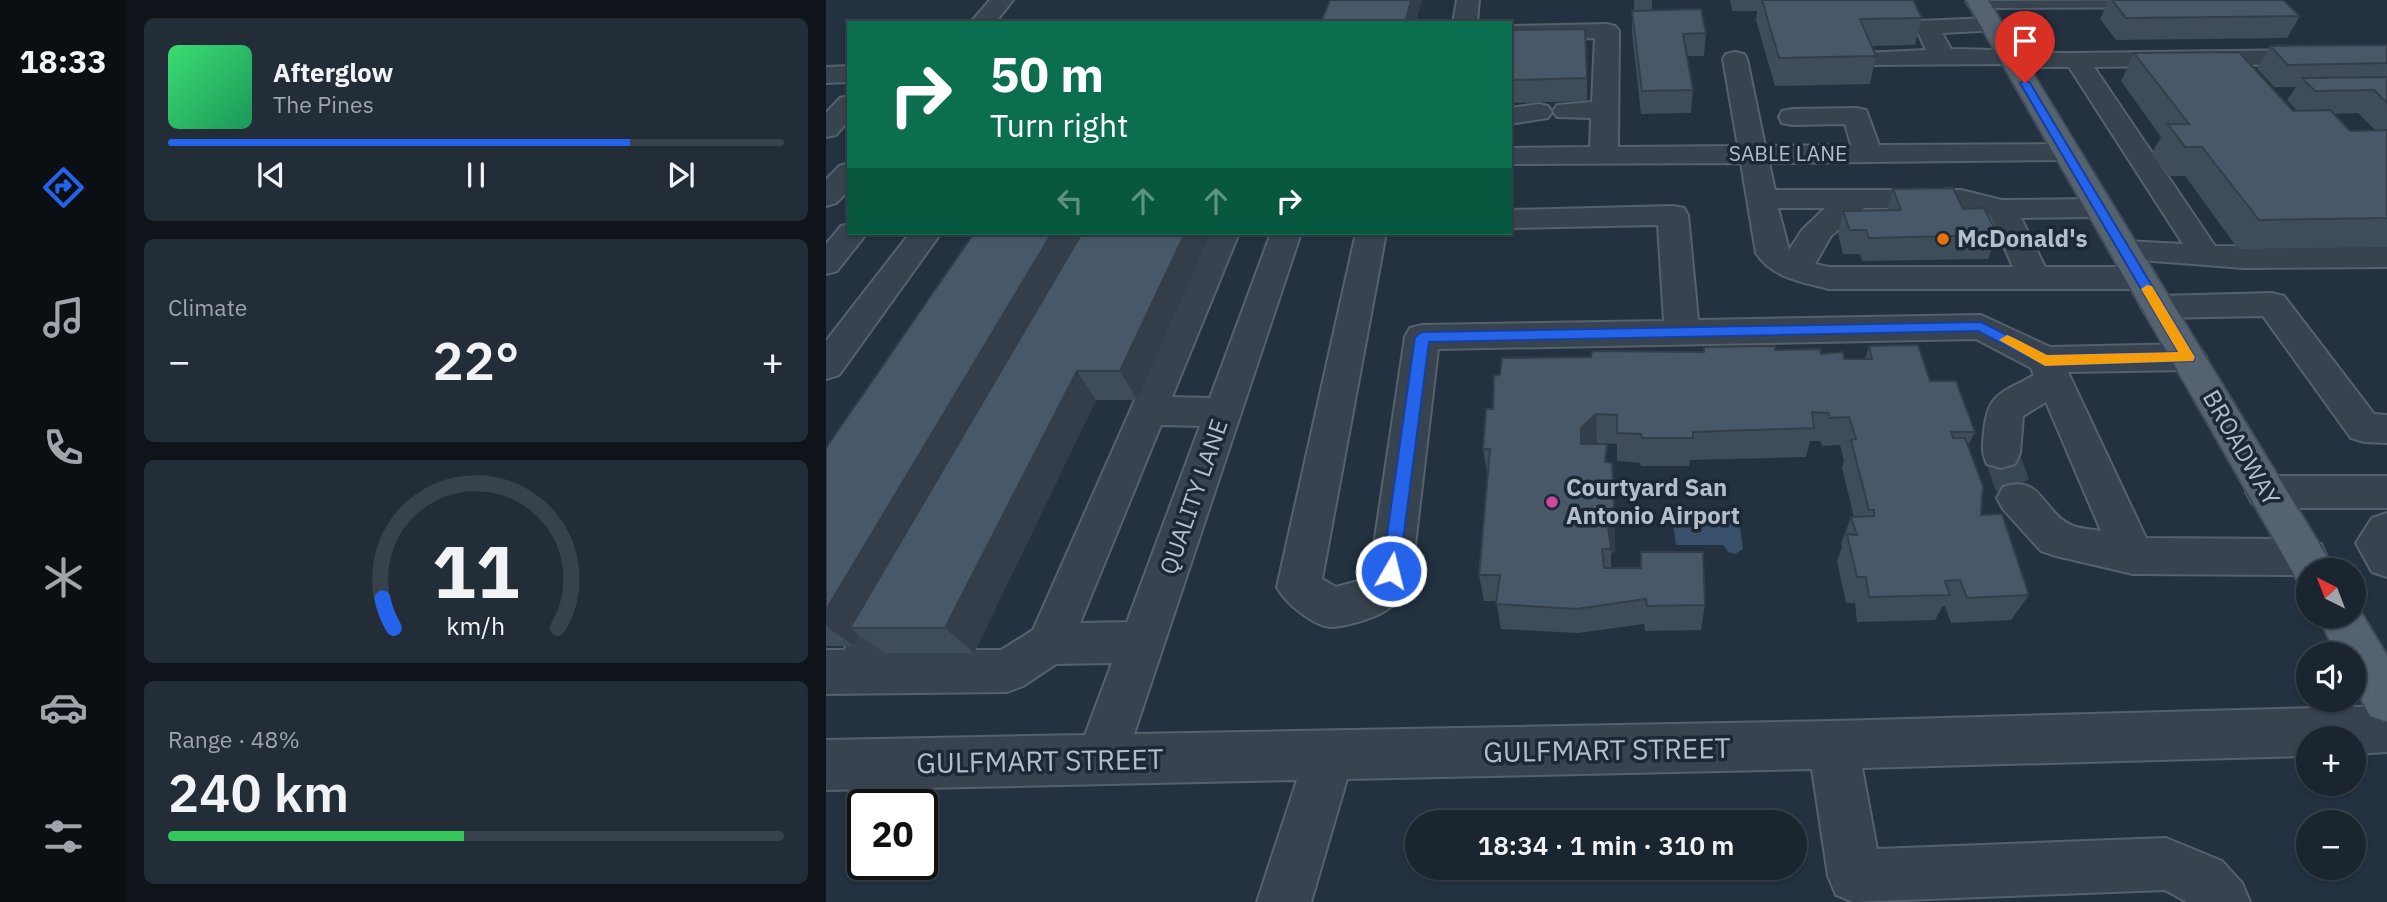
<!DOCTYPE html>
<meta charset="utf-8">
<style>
body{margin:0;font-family:"IBM Plex Sans",sans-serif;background:#232d38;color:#f1f3f6;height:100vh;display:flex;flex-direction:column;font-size:26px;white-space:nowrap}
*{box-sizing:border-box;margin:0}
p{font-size:23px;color:#9fa5ab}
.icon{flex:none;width:38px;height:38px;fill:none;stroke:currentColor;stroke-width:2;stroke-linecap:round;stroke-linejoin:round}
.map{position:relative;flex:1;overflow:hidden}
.drawer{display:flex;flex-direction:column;gap:18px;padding:18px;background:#0e141a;width:700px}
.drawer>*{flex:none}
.guide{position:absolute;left:21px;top:21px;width:665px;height:214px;border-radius:0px;box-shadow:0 2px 5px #0004,0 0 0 2px #38424c;background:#0b6e4f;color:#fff;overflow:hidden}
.needle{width:46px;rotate:318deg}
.fabs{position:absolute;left:1470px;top:558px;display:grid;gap:14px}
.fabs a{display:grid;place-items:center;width:70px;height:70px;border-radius:50%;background:#1a2530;box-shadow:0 2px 5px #0004,0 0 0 2px #38424c;font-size:35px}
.speed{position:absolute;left:21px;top:789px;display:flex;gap:14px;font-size:35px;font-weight:700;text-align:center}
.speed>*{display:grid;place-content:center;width:91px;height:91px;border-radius:50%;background:#1a2530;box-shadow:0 2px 5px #0004,0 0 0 2px #38424c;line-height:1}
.speed .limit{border:4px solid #111;border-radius:10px;background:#fff;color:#111}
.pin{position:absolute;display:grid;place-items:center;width:60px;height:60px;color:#fff;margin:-72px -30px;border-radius:50% 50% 50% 0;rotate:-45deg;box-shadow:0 0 7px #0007}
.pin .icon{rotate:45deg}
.me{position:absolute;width:77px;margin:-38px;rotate:8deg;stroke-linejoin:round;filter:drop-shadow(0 0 5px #0008)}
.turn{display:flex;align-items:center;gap:24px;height:147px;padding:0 28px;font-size:32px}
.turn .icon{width:91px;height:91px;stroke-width:2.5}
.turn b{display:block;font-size:49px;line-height:60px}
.lanes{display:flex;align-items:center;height:66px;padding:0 28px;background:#0003;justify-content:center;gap:35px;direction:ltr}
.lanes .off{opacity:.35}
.big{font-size:52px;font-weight:600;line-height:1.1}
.drawer .card{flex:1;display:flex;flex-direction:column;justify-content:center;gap:10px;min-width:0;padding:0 24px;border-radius:10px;background:#232d38}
.drawer .dial{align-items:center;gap:0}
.dial svg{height:182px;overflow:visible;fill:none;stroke:#38424c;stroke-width:7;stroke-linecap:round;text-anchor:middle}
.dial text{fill:#f1f3f6;stroke:none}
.song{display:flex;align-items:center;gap:21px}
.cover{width:84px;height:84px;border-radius:10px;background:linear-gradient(135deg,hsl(140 70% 55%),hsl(150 70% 35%))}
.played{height:7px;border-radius:4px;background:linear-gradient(90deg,#2563eb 75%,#38424c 75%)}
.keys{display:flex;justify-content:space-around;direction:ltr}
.heat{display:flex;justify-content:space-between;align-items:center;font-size:38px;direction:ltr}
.charge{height:10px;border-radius:5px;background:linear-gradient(90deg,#34c759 48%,#38424c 0)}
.trip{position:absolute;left:579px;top:810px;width:402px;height:70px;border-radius:35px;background:#1a2530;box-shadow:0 2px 5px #0004,0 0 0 2px #38424c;font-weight:600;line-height:70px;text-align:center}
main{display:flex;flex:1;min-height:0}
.tab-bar{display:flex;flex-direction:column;width:126px;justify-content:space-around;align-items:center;background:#0a0f13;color:#9fa5ab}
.tab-bar .icon{width:49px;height:49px}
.tab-bar .on{color:#2563eb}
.tab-bar b{font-size:32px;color:#f1f3f6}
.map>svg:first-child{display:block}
.water{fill:#38506a}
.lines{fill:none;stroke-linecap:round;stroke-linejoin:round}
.minor-tunnel{stroke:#394655;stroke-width:35;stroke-dasharray:35 18;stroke-linecap:butt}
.minor-casing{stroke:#55616d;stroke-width:4}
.major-casing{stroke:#414c59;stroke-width:4}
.minor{fill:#37434f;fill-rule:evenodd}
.major{fill:#556270;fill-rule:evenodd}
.wall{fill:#3f4c5a;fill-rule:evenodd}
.shaded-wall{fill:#333e4a}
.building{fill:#495869;stroke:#333e4a;stroke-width:2}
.route{fill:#2563eb;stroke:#184099;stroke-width:2}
.slow{fill:#f59e0b}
.food-dot{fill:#e8710a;stroke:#1c2835;stroke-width:2.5}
.hotel-dot{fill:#d1479c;stroke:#1c2835;stroke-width:2.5}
.labels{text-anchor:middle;stroke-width:7;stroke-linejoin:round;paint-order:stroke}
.far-street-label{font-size:21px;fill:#b4beca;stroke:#1c2835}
.poi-label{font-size:24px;font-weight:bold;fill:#b4beca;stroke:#1c2835;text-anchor:start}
.street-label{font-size:24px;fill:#b4beca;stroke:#1c2835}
.near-street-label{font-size:28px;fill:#b4beca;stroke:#1c2835}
</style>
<main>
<nav class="tab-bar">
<b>18:33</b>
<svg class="icon on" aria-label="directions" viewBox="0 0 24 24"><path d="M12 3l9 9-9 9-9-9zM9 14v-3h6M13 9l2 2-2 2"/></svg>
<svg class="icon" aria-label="music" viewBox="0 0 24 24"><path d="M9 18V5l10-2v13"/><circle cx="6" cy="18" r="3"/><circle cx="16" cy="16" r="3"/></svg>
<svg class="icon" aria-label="phone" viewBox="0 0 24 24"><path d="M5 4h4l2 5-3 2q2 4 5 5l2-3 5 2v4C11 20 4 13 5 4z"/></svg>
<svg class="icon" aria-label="climate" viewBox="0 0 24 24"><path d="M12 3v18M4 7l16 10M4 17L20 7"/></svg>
<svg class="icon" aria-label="car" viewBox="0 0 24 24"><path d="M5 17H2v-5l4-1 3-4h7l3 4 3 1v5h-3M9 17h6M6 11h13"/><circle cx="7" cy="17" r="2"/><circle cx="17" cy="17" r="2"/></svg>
<svg class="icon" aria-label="filters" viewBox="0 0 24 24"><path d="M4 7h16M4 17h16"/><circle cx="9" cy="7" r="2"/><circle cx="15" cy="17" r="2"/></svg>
</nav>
<section class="drawer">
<div class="card">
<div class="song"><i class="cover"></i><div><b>Afterglow</b><p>The Pines</p></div></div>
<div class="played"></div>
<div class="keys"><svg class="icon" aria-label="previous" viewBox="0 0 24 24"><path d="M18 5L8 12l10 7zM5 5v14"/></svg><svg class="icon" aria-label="pause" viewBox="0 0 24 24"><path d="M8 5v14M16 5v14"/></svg><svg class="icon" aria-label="next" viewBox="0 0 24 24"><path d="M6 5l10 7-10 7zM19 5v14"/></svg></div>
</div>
<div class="card"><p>Climate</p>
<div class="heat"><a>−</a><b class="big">22°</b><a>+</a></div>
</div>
<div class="card dial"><svg viewBox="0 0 100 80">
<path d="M14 69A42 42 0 1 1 86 69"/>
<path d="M14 69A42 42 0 0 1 9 56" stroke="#2563eb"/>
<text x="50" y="56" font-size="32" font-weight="700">11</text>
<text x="50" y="72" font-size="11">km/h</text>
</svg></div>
<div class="card"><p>Range · 48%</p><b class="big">240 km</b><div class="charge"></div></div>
</section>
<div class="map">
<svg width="1561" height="902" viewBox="0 0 1561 902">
<rect width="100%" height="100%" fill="#233140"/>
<path class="water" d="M856,511L866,518H913L917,549L909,554L902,552L897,545H850L846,517Z"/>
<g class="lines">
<path class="minor-tunnel" d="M1175,453L1191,498"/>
<defs>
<path id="minor" d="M164,0H187L169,23H144Z
M631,0H653L651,23H627Z
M1441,0L1438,5L1430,7L1151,8L1143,6L1140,1Z
M1165,18L1173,20L1177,25L1173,30L1116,33L1125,49C1167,49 1204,53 1246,53C1351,52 1456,50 1561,49V63L1268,67L1389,246L1561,247V267L1418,268L1288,258L1283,251L1288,244L1299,241L1357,244L1243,67H1186L1176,64L1046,65L1037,63L1034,58L1037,53L1100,50L1089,26L1093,21Z
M781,24L789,26L793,31L792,147L912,146L897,59L900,54L909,52L918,54L921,59L939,146L1025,145L1019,124L966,125L956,123L953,117L956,111L966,109L1030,108L1040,110L1053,145L1240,144L1250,146L1254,152L1250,158L1240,160L943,163L949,190H1135L1176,200L1273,199L1284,202L1288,208L1284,214L1273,217L1195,218L1219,267H1315L1326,270L1331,278L1326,286L1315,289H1003C976,282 946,278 930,253L915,163L684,164V148L764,147L765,118L731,117L727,111L731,105L766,102L769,38L684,40V26ZM952,208H999L976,230L963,250ZM1038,208H1135L1164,215L1187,267H1003L989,264L1005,236Z
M23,66V82L0,83V67Z
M23,96V120L10,135L0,137V113L14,98Z
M713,104L722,106L726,112L722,118L684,124V108Z
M23,163V190L10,203L0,206V180L13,166Z
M847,206L858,208L862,215L872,320L1155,315L1224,347L1362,344L1374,348L1380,357L1374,366L1362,370L1242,372L1320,538L1480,539L1495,544L1501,557L1495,570H1482L1480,575L1307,574L1230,556L1215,551L1177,509L1171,498L1177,487C1215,474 1216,510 1243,524C1251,529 1266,529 1275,531L1220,402L1197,416L1194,453L1189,464L1175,468L1161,464C1155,452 1157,445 1158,432C1162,392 1175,394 1208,375L1205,368L1150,339L612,349L586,571C581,583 571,605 559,611C546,619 521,626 507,627C489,628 458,602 451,587L530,233H560L496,579L510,587L532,581L545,565L579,337L584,328L596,325L838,321L832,225L684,228V210Z
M23,224V233H41L11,271L0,274V244L15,226Z
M84,233H115L13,375L0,379V341Z
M383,233H413L346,397L384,398L445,233H475L308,734L1007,721L1561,706V752L1528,754V738H1482V756L1036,768L1051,849L1340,838L1396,861L1416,883L1424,902H1361L1339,890L1027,902L1010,895L1002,876L986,769L521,779L485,902H431L471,780L0,790V740L259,735L286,663L230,664L197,686L181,692L0,694V650H18L55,586L70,581L85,586L92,600L67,650H175L207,630ZM335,425L374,426L301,622L254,623Z
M1446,293L1458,296L1548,414L1561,415V443L1538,442L1525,438L1437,316L1332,318L1320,315L1315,307L1320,299L1332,296Z
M1440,476H1561V508H1440L1426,503L1420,492L1426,481Z
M1561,513V577L1546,572L1530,543L1546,518Z"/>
<path id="major" d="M1140,0H1162L1509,570H1482V586L1473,583Z
M1528,601L1561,656V722L1544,716L1528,685V654H1511L1492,616H1528Z"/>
</defs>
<use href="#minor" class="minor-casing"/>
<use href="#major" class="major-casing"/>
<use href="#minor" class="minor"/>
<use href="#major" class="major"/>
</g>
<path class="wall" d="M808,0H826V10H808Z
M904,0H1087L1096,18L1089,45L1046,46L1050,56L1044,84L949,86L930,20L931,11H906Z
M1283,0H1457L1474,16L1461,38L1290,40L1274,19Z
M806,11L880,33L878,56H861L867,90L865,113L815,114L806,33Z
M684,30L761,78V101L684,103Z
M1561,45V247L1412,249L1359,176H1343L1326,153L1335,137L1295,81L1308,53L1467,111H1471L1461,100L1470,87H1448L1431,68L1444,46ZM1532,113L1549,130L1524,131L1507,114Z
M1067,189L1137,209L1172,235L1162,259L1036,261L1034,254H1017L1012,234L1017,211L1061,210Z
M148,233H385L311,400H270L148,653H58L34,636L28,646H0V448Z
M1043,346L1104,381L1149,432L1142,445L1155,515L1203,595L1185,620L1125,623L1119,606H1117L1109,620L1031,622L1029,603H1020L1011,561L1016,547L1015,544L1025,517H1028L1016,468L1018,461L1014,445L996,446L994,441H984L980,457L864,460L863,466H815L814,463L791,461V444L771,443L770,444L781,463L789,526V552L785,553V568H814L815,552L879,605L875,630L819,631L818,624L752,633L675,629L670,601H658L653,575L661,474L657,449L667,409L765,357L878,352V347L995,354L1018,359H1039Z"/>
<path class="shaded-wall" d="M585,0H596L590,23H579Z
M226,233H260L24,628L34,636L28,646L0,626V610Z
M359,233H385L311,400L294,371Z
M251,371L270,400L148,653L119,628Z
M770,414L771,443L756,456L755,428Z
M789,526V552L785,553L782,527Z"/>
<path class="building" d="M504,0H585L579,23H495Z
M936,0H1087L1096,18L1034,19L1050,56L953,58Z
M1286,0H1457L1474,16L1300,18Z
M875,9L880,33L857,34L867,90L816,91L806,11Z
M759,29L761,78L684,80V30Z
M1561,45V63L1462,65L1444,46Z
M1413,52L1467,111L1504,110L1524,131L1561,130V218L1433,220L1376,147H1359L1342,124H1363L1308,53Z
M1561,77V103L1548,90L1489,91L1476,78Z
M1127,188L1137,209L1158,208L1172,235L1043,238L1040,230H1024L1017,211L1075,210L1067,189Z
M148,233H226L0,610V448Z
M256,233H359L294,371H251L119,628H24Z
M1092,345L1104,381H1130L1149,432H1125L1127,438H1139L1157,486L1155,515L1176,514L1203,595L1141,598L1134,580L1119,581L1124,595L1043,597L1040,577H1031L1021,534L1031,535L1025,517L1048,516V510H1043L1025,440L1030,439L1023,417L1004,418L1002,413L986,412L988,428L867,432V438H816L815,434L791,433V415L770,414L755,428V444H781L779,462L786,463L789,526L782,527L785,549H776L778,568H815V552H877L879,605L821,606L820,599L750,609L670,604L674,575H653L664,449H657L660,409H667L668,376L674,375L676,358L765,357L766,351L878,352V347L949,346V350L994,349L995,354L1017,352L1018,359H1046L1043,346Z"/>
<path class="route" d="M1199,80L1204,83L1367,354L1369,357L1367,361L1219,366L1152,331L603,342L573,571L571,577L565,579L558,577L556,571L589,337L596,332L1155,322L1221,355L1352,352L1194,83Z"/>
<path class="slow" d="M1321,285L1326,286L1367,354L1369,357L1367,361L1219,366L1173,340L1181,335L1186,337L1221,355L1352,352L1315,289Z"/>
<circle class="food-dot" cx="1117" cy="239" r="7"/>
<circle class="hotel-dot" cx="726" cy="502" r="7"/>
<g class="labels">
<g class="far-street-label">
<text x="962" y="161">SABLE LANE</text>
</g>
<g class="poi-label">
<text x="1131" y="247">McDonald's</text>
<text x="740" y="496">Courtyard San<tspan x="740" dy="28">Antonio Airport</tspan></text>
</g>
<g class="street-label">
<text transform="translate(1415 448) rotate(60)" y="8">BROADWAY</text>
<text transform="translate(368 497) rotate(-71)" y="8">QUALITY LANE</text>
</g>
<g class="near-street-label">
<text transform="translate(781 750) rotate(-1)" y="10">GULFMART STREET</text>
<text transform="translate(214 761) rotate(-1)" y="10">GULFMART STREET</text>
</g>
</g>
</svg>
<div class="fabs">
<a><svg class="needle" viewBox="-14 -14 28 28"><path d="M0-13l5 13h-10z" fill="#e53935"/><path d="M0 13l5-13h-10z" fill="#9fa5ab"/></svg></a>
<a><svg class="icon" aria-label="sound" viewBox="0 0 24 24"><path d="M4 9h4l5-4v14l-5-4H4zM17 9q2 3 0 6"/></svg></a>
<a>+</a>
<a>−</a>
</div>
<div class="speed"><div class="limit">20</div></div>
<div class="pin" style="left:1199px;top:83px;background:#d93025"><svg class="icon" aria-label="arrive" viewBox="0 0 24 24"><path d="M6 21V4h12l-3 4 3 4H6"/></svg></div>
<svg class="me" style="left:565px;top:571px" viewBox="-20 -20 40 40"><circle r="17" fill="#2563eb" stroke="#fff" stroke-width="3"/><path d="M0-11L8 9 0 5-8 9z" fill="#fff"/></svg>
<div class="trip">18:34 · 1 min · 310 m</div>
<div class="guide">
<div class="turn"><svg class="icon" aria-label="right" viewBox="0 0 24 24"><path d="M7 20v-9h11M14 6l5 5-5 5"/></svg><div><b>50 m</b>Turn right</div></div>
<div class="lanes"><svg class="icon off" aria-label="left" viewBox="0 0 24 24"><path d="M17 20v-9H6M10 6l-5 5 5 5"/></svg><svg class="icon off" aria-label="ahead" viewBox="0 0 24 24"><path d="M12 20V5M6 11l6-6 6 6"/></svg><svg class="icon off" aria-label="ahead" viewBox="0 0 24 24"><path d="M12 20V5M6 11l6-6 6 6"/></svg><svg class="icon" aria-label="right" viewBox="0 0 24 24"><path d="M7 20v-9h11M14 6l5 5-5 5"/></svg></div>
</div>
</div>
</main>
